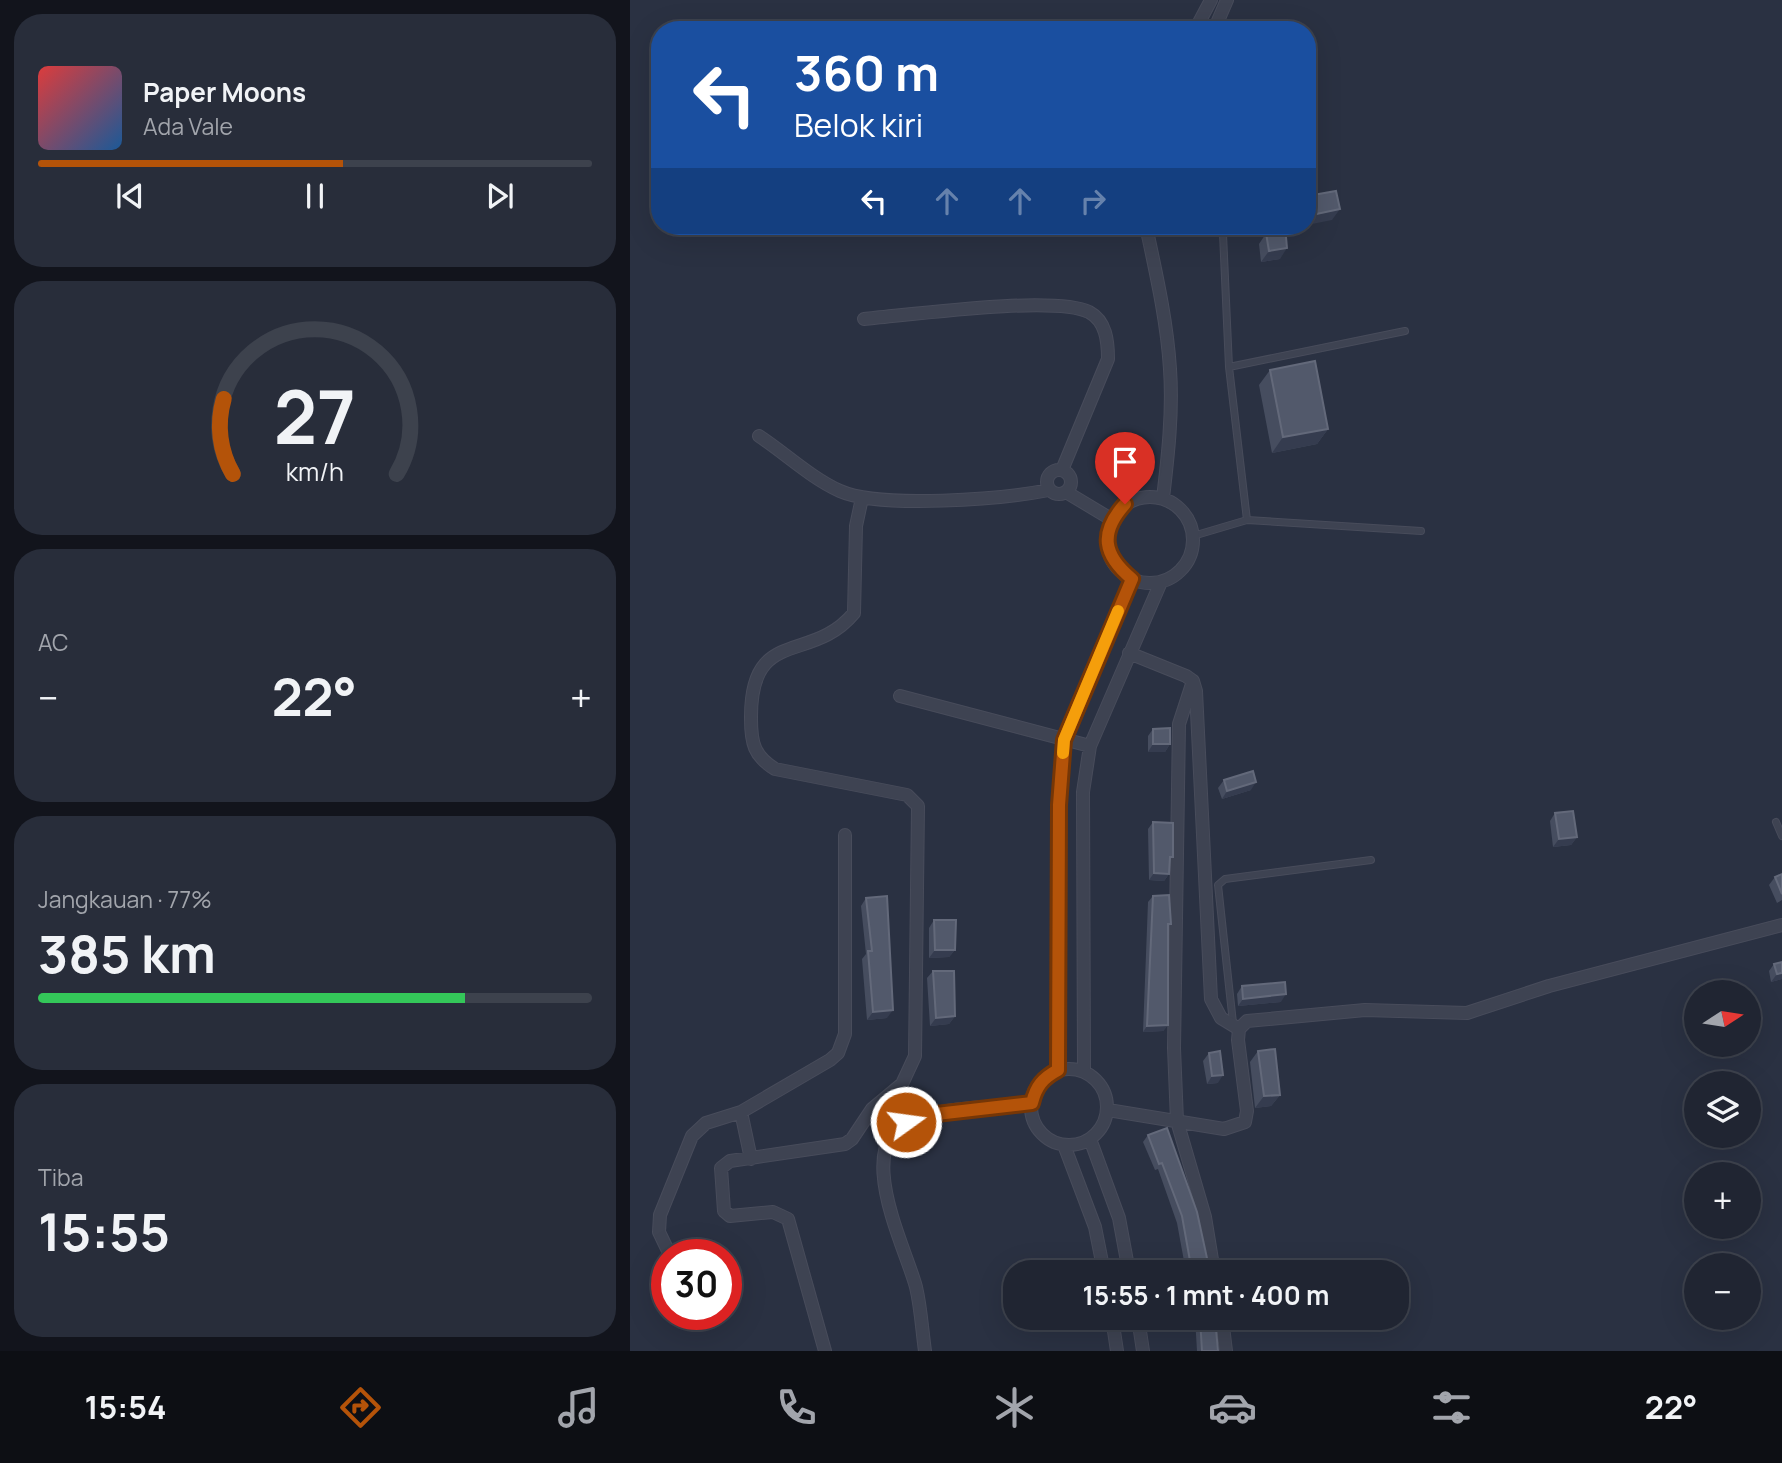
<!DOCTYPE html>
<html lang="id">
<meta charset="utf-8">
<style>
body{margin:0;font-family:Manrope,sans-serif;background:#282d3a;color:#f1f3f6;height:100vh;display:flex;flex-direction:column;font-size:26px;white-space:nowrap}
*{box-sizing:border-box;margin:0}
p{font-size:23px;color:#a2a5ac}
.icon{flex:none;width:38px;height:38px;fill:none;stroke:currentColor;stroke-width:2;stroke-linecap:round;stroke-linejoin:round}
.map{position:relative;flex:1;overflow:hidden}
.drawer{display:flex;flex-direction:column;gap:14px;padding:14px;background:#12141c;width:630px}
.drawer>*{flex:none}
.hud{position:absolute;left:21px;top:21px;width:665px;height:214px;border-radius:28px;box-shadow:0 7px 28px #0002,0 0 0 2px #3d424d;background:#1a4fa0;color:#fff;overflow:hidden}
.needle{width:46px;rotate:78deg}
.controls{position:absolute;left:1054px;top:980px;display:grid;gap:14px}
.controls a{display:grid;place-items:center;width:77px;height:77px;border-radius:50%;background:#202532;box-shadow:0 7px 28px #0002,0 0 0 2px #3d424d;font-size:35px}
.speed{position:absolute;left:21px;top:1239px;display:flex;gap:14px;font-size:35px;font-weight:700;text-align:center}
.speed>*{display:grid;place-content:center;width:91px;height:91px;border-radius:50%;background:#202532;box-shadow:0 7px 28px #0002,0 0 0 2px #3d424d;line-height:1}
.speed .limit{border:10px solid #d22;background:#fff;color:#111}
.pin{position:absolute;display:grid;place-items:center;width:60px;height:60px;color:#fff;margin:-72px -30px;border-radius:50% 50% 50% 0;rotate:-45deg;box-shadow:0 0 7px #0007}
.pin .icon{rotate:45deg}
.me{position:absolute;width:77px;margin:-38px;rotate:76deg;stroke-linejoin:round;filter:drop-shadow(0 0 5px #0008)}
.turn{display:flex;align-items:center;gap:24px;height:147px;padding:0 28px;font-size:32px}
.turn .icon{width:91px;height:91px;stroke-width:2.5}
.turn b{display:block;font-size:49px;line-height:60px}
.lanes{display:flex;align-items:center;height:66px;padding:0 28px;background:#0003;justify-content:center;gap:35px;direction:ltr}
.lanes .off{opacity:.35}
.big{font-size:52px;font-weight:700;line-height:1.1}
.drawer .card{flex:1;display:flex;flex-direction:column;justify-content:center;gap:10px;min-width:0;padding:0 24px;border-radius:28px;background:#282d3a}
.drawer .dial{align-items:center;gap:0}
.dial svg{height:182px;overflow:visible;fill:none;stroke:#3d424d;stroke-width:7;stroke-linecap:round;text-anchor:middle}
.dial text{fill:#f1f3f6;stroke:none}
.song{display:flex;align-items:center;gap:21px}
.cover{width:84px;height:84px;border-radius:10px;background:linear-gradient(135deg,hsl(0 70% 55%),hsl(210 70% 35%))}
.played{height:7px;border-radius:4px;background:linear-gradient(90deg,#b45309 55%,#3d424d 55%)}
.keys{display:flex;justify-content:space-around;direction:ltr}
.heat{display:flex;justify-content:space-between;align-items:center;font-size:38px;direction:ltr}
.charge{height:10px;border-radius:5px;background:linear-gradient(90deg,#34c759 77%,#3d424d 0)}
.trip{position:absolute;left:373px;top:1260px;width:406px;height:70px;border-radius:28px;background:#202532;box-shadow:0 7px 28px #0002,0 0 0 2px #3d424d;font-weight:700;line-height:70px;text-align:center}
.dock{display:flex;height:112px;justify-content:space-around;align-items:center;background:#0d0f14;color:#a2a5ac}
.dock .icon{width:49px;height:49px}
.dock .on{color:#b45309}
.dock b{font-size:32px;color:#f1f3f6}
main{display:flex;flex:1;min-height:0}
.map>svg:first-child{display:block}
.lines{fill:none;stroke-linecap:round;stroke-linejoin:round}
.lane-casing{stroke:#484c5b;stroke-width:8}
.street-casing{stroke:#484c5b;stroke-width:14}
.lane{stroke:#3e4352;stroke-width:6}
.street{stroke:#3e4352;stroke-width:12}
.wall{fill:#464d5f}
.shaded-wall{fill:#353c4f}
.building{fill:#52596b;stroke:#63697a;stroke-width:2}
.route-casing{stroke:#753606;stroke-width:18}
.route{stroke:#b45309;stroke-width:12}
.slow{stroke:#f59e0b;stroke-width:12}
</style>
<main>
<section class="drawer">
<div class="card">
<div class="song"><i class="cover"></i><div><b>Paper Moons</b><p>Ada Vale</p></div></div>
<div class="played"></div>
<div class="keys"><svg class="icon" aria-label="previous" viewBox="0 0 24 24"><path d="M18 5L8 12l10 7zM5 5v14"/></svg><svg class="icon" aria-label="pause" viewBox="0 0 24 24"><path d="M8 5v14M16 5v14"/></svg><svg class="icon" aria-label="next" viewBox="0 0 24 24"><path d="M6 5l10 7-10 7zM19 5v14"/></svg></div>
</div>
<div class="card dial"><svg viewBox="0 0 100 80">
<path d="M14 69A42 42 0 1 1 86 69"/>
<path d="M14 69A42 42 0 0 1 10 36" stroke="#b45309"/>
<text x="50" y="56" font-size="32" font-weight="700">27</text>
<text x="50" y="72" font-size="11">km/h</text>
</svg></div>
<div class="card"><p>AC</p>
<div class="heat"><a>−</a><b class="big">22°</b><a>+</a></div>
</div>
<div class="card"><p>Jangkauan · 77%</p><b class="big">385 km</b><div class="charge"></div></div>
<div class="card"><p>Tiba</p><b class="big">15:55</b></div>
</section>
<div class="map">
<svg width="1152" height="1351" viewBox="0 0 1152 1351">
<rect width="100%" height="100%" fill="#2a3142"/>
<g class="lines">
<defs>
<path id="lane" d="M598,226L593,234L599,367L617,520
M599,367L775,331
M563,536L617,520L791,531
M1146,822L1152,836
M603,1023L588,885L595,879L741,860"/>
<path id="street" d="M565,30L581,0
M584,30L597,0
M516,226C526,273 537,321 540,369C543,412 538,456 533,498
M234,319C279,315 424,295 459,312C476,321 478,341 478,359L432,470
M129,436C155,453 181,478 210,491C251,509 373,499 419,490
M417 482a12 12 0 1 1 24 0a12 12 0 1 1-24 0Z
M436,492L481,519
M477 540a43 43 0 1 1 86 0a43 43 0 1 1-86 0Z
M499,653L556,676L563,681L566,691L581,999L591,1018L609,1029
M563,681L549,724L544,1048L547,1121L575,1217L584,1272
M270,696L460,746
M401 1107a38 38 0 1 1 76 0a38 38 0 1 1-76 0Z
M428,1070L429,805L434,740L501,579
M454,1071L453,792L460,746L531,582
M478,1110L594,1129L615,1122L617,1111L608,1040L609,1029L617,1021L735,1010L837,1013L919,986L1152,925
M460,1139L489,1218L499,1272
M434,1145L465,1227L474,1272
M121,1159L111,1112L200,1060L208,1053L215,1034V835
M40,1255L29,1232L30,1215L62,1136L76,1123L111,1112
M482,1318L487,1351
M508,1318L513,1351
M592,1318L596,1351
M195,1351L158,1219L143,1212L100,1216L94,1211L91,1168L100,1161L215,1144L222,1139L242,1109L272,1084L285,1056L288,806L277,795L145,769C124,756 121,743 121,719C120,625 181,665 224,613L226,526L232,498
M295,1351C292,1330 291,1308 286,1287C275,1245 216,1135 290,1116C325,1107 366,1107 402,1103"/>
</defs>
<use href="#lane" class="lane-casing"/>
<use href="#street" class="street-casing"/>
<use href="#lane" class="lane"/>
<use href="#street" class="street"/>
</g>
<path class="wall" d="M633,226H673L655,229L650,259L631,262L629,244L635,235Z
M640,370L698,429L687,444L642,453L629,385Z
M523,729L540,744L535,752H518V736Z
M594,780L621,790L592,799L588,788Z
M925,813L947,837L941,845L923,847L920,821Z
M523,822L540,861L539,874L534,881L519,880L518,829Z
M1152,874V900L1147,903L1139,885L1145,877Z
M523,896L541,924L538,928V1025L533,1031L513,1032L518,902Z
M236,898L257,1018L237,1020L232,959L236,954L231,906Z
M304,920L325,950L319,957L299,958V928Z
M1144,964L1152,979L1141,982L1139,971Z
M303,971L325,1016L319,1024L300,1026L297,978Z
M612,986L651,1002L608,1006L607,994Z
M628,1051L650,1095L641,1106L625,1108L620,1062Z
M579,1053L588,1083L577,1084L573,1061Z
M537,1128L580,1272H556L547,1223L528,1169L525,1170L513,1142L518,1135Z
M565,1318H585L588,1351H567Z"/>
<path class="shaded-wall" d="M710,209L702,220L677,225V216Z
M650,226H673L646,231Z
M657,248L650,259L631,262L639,251Z
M698,429L687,444L642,453L653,437Z
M523,744H540L535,752H518Z
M626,782L621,790L592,799L597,791Z
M947,837L941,845L923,847L929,839Z
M524,873L539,874L534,881L519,880Z
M305,950H325L319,957L299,958Z
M1152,973V979L1141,982L1147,974Z
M656,994L651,1002L608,1006L613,999Z
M263,1010L257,1018L237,1020L243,1012Z
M325,1016L319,1024L300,1026L306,1018Z
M538,1025L533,1031L513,1032L517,1026Z
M593,1075L588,1083L577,1084L582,1076Z
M650,1095L641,1106L625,1108L634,1096Z"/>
<path class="building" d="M706,191L710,209L677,216V196Z
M643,226H655L657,248L639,251L636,233L644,232Z
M685,361L698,429L653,437L640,370Z
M540,728V744H523V729Z
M623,771L626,782L597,791L594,780Z
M943,811L947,837L929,839L925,813Z
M523,822L543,823V857H540L539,874L524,873Z
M1152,874V894L1145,877Z
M539,895L541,924H538V1025L517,1026L523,896Z
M257,896L263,1010L243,1012L238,951H242L236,898Z
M304,920H326L325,950H305Z
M1152,962V973L1147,974L1144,964Z
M303,971H324L325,1016L306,1018Z
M655,982L656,994L613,999L612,986Z
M645,1049L650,1095L634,1096L628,1051Z
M590,1051L593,1075L582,1076L579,1053Z
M537,1128L567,1212L580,1272H562L552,1216L532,1163L529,1164L518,1135Z
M570,1318H585L588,1351H572Z"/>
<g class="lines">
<defs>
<path id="route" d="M276,1122L289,1116L402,1103C406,1086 413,1078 428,1070L429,805L434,740L502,579C473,555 469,533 495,504"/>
</defs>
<use href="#route" class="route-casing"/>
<use href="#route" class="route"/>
<path class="slow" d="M433,753L434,740L488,611"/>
</g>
</svg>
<div class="controls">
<a><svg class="needle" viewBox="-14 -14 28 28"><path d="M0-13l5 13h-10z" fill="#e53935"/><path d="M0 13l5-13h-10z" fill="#a2a5ac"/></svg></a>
<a><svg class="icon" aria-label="layers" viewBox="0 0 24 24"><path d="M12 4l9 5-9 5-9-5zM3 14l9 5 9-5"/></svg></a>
<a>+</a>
<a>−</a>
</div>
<div class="speed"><div class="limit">30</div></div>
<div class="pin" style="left:495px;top:504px;background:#d93025"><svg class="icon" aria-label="arrive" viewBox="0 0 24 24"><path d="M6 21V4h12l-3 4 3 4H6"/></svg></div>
<svg class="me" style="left:276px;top:1122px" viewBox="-20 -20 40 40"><circle r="17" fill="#b45309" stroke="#fff" stroke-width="3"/><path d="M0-11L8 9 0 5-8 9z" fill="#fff"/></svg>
<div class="trip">15:55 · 1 mnt · 400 m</div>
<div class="hud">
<div class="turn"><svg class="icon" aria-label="left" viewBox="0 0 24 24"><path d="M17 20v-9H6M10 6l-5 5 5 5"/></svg><div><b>360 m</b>Belok kiri</div></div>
<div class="lanes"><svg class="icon" aria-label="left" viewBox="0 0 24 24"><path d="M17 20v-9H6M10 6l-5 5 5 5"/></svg><svg class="icon off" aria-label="ahead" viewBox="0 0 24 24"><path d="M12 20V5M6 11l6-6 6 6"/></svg><svg class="icon off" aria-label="ahead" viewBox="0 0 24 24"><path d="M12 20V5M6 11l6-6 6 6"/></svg><svg class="icon off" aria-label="right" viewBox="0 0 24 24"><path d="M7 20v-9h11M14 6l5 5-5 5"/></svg></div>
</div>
</div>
</main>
<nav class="dock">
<b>15:54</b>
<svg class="icon on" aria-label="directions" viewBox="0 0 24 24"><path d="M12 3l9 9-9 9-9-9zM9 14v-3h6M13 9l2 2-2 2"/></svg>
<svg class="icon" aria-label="music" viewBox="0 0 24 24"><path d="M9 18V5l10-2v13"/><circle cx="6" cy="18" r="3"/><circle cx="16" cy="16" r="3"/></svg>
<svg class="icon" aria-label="phone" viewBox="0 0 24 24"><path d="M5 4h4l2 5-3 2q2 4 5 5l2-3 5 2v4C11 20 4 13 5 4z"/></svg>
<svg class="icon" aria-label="climate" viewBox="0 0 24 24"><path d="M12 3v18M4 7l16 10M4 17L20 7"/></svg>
<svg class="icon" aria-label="car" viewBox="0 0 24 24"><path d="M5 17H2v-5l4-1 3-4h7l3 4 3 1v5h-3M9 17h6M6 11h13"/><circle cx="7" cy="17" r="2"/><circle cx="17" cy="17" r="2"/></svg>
<svg class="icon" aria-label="filters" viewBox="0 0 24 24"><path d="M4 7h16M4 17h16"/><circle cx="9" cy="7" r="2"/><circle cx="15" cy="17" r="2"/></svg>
<b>22°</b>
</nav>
